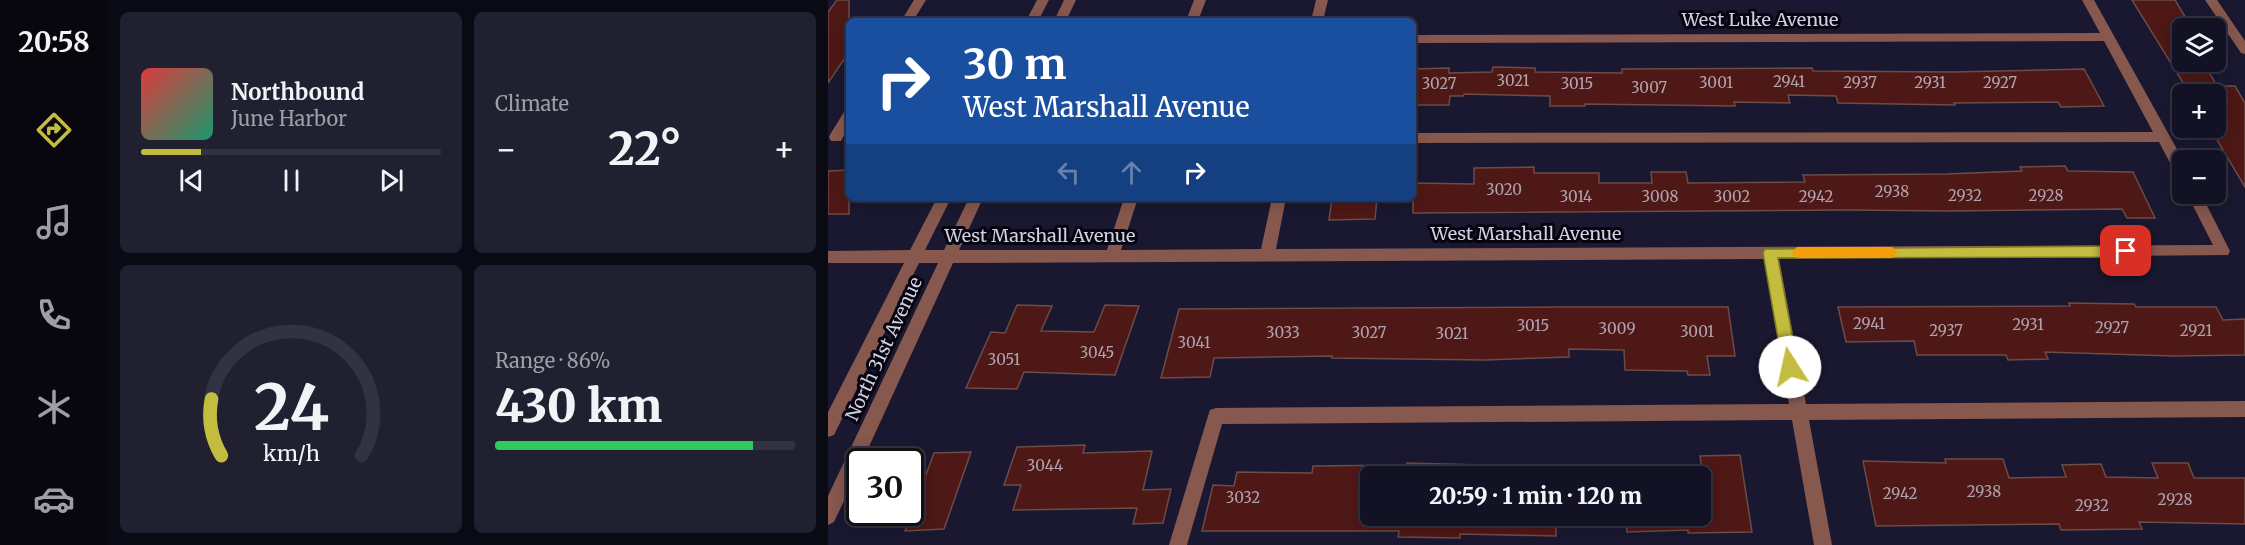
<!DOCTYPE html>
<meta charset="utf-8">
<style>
body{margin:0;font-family:Merriweather,serif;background:#202031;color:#f1f3f6;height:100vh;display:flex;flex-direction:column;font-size:22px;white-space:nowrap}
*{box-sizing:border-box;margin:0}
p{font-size:20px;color:#9d9ea6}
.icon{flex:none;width:33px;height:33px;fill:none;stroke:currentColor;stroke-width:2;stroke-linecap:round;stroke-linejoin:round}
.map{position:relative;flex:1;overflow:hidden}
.side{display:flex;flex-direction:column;gap:12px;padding:12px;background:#0a0a14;width:720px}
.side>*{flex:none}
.banner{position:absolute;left:18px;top:18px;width:570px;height:183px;border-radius:9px;box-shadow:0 3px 15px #0003,0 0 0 2px #323241;background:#1a4fa0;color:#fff;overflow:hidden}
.fabs{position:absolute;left:1344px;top:18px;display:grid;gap:12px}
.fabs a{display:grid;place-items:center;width:54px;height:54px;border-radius:9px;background:#131224;box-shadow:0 3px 15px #0003,0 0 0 2px #323241;font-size:30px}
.speed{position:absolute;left:18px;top:448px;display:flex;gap:12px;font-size:30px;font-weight:700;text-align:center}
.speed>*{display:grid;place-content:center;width:78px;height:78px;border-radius:50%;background:#131224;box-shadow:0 3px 15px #0003,0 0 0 2px #323241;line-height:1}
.speed .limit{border:3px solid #111;border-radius:9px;background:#fff;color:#111}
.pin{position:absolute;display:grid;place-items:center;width:51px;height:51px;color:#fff;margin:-26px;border-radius:12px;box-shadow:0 3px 9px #0006}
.me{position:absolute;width:66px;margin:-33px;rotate:350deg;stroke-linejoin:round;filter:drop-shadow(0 0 4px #0008)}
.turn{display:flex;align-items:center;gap:21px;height:126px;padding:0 18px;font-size:27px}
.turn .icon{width:78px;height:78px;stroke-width:2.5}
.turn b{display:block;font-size:42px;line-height:51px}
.lanes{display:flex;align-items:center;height:57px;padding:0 18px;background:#0003;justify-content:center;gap:30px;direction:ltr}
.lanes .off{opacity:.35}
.big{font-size:45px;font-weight:800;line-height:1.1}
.side .card{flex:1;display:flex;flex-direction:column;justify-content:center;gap:9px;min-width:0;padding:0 21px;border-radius:9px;background:#202031}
.side .dial{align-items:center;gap:0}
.dial svg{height:156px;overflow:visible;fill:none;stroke:#323241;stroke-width:7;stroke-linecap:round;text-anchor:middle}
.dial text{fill:#f1f3f6;stroke:none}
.song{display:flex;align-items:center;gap:18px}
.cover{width:72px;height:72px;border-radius:9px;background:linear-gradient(135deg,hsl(0 70% 55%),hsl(160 70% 35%))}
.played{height:6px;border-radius:3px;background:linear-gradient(90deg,#c4bc3e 20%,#323241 20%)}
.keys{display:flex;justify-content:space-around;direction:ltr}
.heat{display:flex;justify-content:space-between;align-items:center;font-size:33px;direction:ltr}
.charge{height:9px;border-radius:4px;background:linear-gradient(90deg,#34c759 86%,#323241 0)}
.side .tiles{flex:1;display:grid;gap:12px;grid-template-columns:repeat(2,1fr)}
.trip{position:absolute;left:532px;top:466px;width:351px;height:60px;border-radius:9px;background:#131224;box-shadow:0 3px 15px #0003,0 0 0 2px #323241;font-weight:800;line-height:60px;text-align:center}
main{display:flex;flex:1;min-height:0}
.dock{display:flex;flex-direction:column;width:108px;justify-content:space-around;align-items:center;background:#08070e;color:#9d9ea6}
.dock .icon{width:42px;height:42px}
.dock .current{color:#c4bc3e}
.dock b{font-size:27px;color:#f1f3f6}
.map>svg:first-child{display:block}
.building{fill:#4e1816;stroke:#6d4b47;stroke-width:1.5}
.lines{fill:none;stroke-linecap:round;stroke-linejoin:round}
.minor{fill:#86584e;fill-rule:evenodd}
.route{fill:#c4bc3e;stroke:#7f7a28;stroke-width:1.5}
.slow{fill:#f59e0b}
.labels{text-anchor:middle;stroke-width:6;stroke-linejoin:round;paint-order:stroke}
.number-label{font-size:15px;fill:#b0a3af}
.street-label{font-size:18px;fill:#d1d1e2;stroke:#06050f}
</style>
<main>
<nav class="dock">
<b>20:58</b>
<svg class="icon current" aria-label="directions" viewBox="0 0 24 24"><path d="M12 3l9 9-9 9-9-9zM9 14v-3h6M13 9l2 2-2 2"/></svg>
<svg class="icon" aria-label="music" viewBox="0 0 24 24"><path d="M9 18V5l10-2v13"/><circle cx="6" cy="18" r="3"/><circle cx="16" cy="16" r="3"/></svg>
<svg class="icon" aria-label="phone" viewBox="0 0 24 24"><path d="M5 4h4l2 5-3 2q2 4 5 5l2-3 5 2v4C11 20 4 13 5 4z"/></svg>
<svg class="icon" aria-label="climate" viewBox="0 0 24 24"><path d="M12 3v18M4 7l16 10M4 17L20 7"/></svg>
<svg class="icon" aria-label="car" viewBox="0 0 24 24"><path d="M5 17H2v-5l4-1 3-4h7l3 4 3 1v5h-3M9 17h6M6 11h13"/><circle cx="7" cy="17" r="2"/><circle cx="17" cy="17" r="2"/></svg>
</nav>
<section class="side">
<div class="tiles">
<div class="card">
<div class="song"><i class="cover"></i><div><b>Northbound</b><p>June Harbor</p></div></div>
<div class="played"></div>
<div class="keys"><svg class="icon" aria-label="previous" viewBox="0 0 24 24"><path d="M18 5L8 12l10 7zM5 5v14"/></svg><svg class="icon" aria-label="pause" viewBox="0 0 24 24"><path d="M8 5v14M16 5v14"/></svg><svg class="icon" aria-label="next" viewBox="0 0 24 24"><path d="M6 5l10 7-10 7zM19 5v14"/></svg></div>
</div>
<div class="card"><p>Climate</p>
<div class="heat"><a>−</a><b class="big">22°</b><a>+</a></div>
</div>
<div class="card dial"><svg viewBox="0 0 100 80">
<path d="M14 69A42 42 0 1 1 86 69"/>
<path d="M14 69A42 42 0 0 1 9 40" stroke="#c4bc3e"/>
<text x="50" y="56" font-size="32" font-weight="700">24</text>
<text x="50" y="72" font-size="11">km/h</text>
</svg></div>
<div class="card"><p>Range · 86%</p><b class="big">430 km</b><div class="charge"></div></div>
</div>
</section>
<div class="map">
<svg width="1417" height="545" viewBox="0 0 1417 545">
<rect width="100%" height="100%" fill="#191830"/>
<path class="building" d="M9,0H21V52L0,83V12Z
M1304,0H1347L1364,28H1354V72H1381L1389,86H1407L1417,103V187L1382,128H1388V94H1362Z
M665,67L707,68V72L794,73V69L984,68L985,71L1125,72L1256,69L1276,106L1233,107L1230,102L1126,103L1127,105L1010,103L1008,96L960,95L962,103L906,102L907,106L757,104V106H722V96L636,94L635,96H622L621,105H585V69L621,68V73L664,72Z
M1237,166L1240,171L1305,172L1327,218H1299L1294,209L1119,211L1021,210L585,213V183L646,184V168L706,167V173H771V183H824L823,172H858L860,183L977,182L975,175L1118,174L1194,171L1192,167Z
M21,170V214H0V171Z
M504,198H549L547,219L501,220Z
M1241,303L1306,304L1308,307H1388L1395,320L1417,319V355L1346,356L1217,352L1220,359L1180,360L1178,355H1089L1086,341L1018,342L1010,307L1242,306Z
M189,305L224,306L213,331L266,332L277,305L311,306L287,375L196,372L189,389L138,388L163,332L177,333Z
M733,307H900L907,356H879L882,375H860L859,371L797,370L796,350L741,349V357L657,360L504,358V356L386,358L382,377L333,378L351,309Z
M257,445L255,453L324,451L315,490L343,489L335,523L305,524L309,508L185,510L193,485H176L189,447Z
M143,452L116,529L77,531L106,453Z
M912,455L924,532L860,533V530L799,532L797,516H873V477H794L793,473L874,471L872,456Z
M1117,459H1175L1181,478L1238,477L1234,465L1273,464L1278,477L1330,478L1324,463H1360L1366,478H1417V524L1311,522L1314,529L1233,530L1231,524L1048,526L1035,461L1118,463Z
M579,463L653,465V469L728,470V477H543V516H728V536L632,534V538L570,537L571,531H374L385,485L406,486L409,472L484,473L485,466L578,465Z"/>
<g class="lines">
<path class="minor" d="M86,0H98L85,21H73Z
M209,0H221L210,21H198Z
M236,0H248L238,21H226Z
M366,0H378L370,21H358Z
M488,0H500L495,21H483Z
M1254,0H1266L1355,160L1354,177L1349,176L1331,142L585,143V133L1325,132L1276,41L585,43V35L1272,33Z
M1377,0H1389L1417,41V54L1413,53Z
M21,110V126L13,141H3L1,137L3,133L16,112Z
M1359,194H1373L1402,251L1400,255L951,259L978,404L1417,401V417L981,420L1004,545H986L964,420L394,424L359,545H341L380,416L382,410L388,408L961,404L936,259L125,263L34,462H32V467L6,522L0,525V496L110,263H91L6,435L0,437V412L76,263H0V251L82,250L109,198H123L97,250H116L141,198H155L131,250H279L296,198H310L293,250L433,249L444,198H458L448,249L1385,245Z"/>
</g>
<path class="route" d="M1298,246L1305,251L1298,257L950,258L970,367L968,372L962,374L957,372L955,367L935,253L937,249Z"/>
<path class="slow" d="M969,247H1064L1070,252L1064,258H969L963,253Z"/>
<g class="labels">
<g class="number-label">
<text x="685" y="86">3021</text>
<text x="961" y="87">2941</text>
<text x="888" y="88">3001</text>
<text x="1032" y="88">2937</text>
<text x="1102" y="88">2931</text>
<text x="1172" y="88">2927</text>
<text x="611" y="89">3027</text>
<text x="749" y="89">3015</text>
<text x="821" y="93">3007</text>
<text x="676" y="195">3020</text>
<text x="1064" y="197">2938</text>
<text x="1137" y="201">2932</text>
<text x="1218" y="201">2928</text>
<text x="748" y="202">3014</text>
<text x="832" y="202">3008</text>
<text x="904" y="202">3002</text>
<text x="988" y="202">2942</text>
<text x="1041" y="329">2941</text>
<text x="1200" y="330">2931</text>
<text x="705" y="331">3015</text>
<text x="1284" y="333">2927</text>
<text x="789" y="334">3009</text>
<text x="1118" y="336">2937</text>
<text x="1368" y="336">2921</text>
<text x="869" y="337">3001</text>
<text x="455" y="338">3033</text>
<text x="541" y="338">3027</text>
<text x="624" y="339">3021</text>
<text x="366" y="348">3041</text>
<text x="269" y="358">3045</text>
<text x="176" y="365">3051</text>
<text x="217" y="471">3044</text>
<text x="1156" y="497">2938</text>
<text x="1072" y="499">2942</text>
<text x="415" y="503">3032</text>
<text x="1347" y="505">2928</text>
<text x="1264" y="511">2932</text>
</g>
<g class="street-label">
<text x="932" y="26">West Luke Avenue</text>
<text x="698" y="240">West Marshall Avenue</text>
<text x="212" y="242">West Marshall Avenue</text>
<text transform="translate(56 349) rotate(-65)" y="6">North 31st Avenue</text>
</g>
</g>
</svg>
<div class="fabs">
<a><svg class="icon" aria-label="layers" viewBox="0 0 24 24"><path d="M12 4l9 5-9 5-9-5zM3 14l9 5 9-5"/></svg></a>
<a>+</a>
<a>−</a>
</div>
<div class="speed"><div class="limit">30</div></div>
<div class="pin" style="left:1298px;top:251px;background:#d93025"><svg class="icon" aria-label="arrive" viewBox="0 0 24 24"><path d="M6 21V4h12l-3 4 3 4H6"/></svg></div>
<svg class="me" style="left:962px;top:367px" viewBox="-20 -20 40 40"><circle r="19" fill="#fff"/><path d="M0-13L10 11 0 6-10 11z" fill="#c4bc3e"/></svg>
<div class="trip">20:59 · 1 min · 120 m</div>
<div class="banner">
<div class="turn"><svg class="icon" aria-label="right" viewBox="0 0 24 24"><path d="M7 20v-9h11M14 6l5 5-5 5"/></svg><div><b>30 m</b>West Marshall Avenue</div></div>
<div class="lanes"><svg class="icon off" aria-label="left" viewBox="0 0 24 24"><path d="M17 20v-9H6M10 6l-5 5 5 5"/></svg><svg class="icon off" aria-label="ahead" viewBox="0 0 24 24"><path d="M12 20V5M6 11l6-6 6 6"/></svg><svg class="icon" aria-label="right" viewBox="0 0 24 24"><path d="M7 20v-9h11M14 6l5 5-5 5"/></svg></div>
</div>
</div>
</main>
